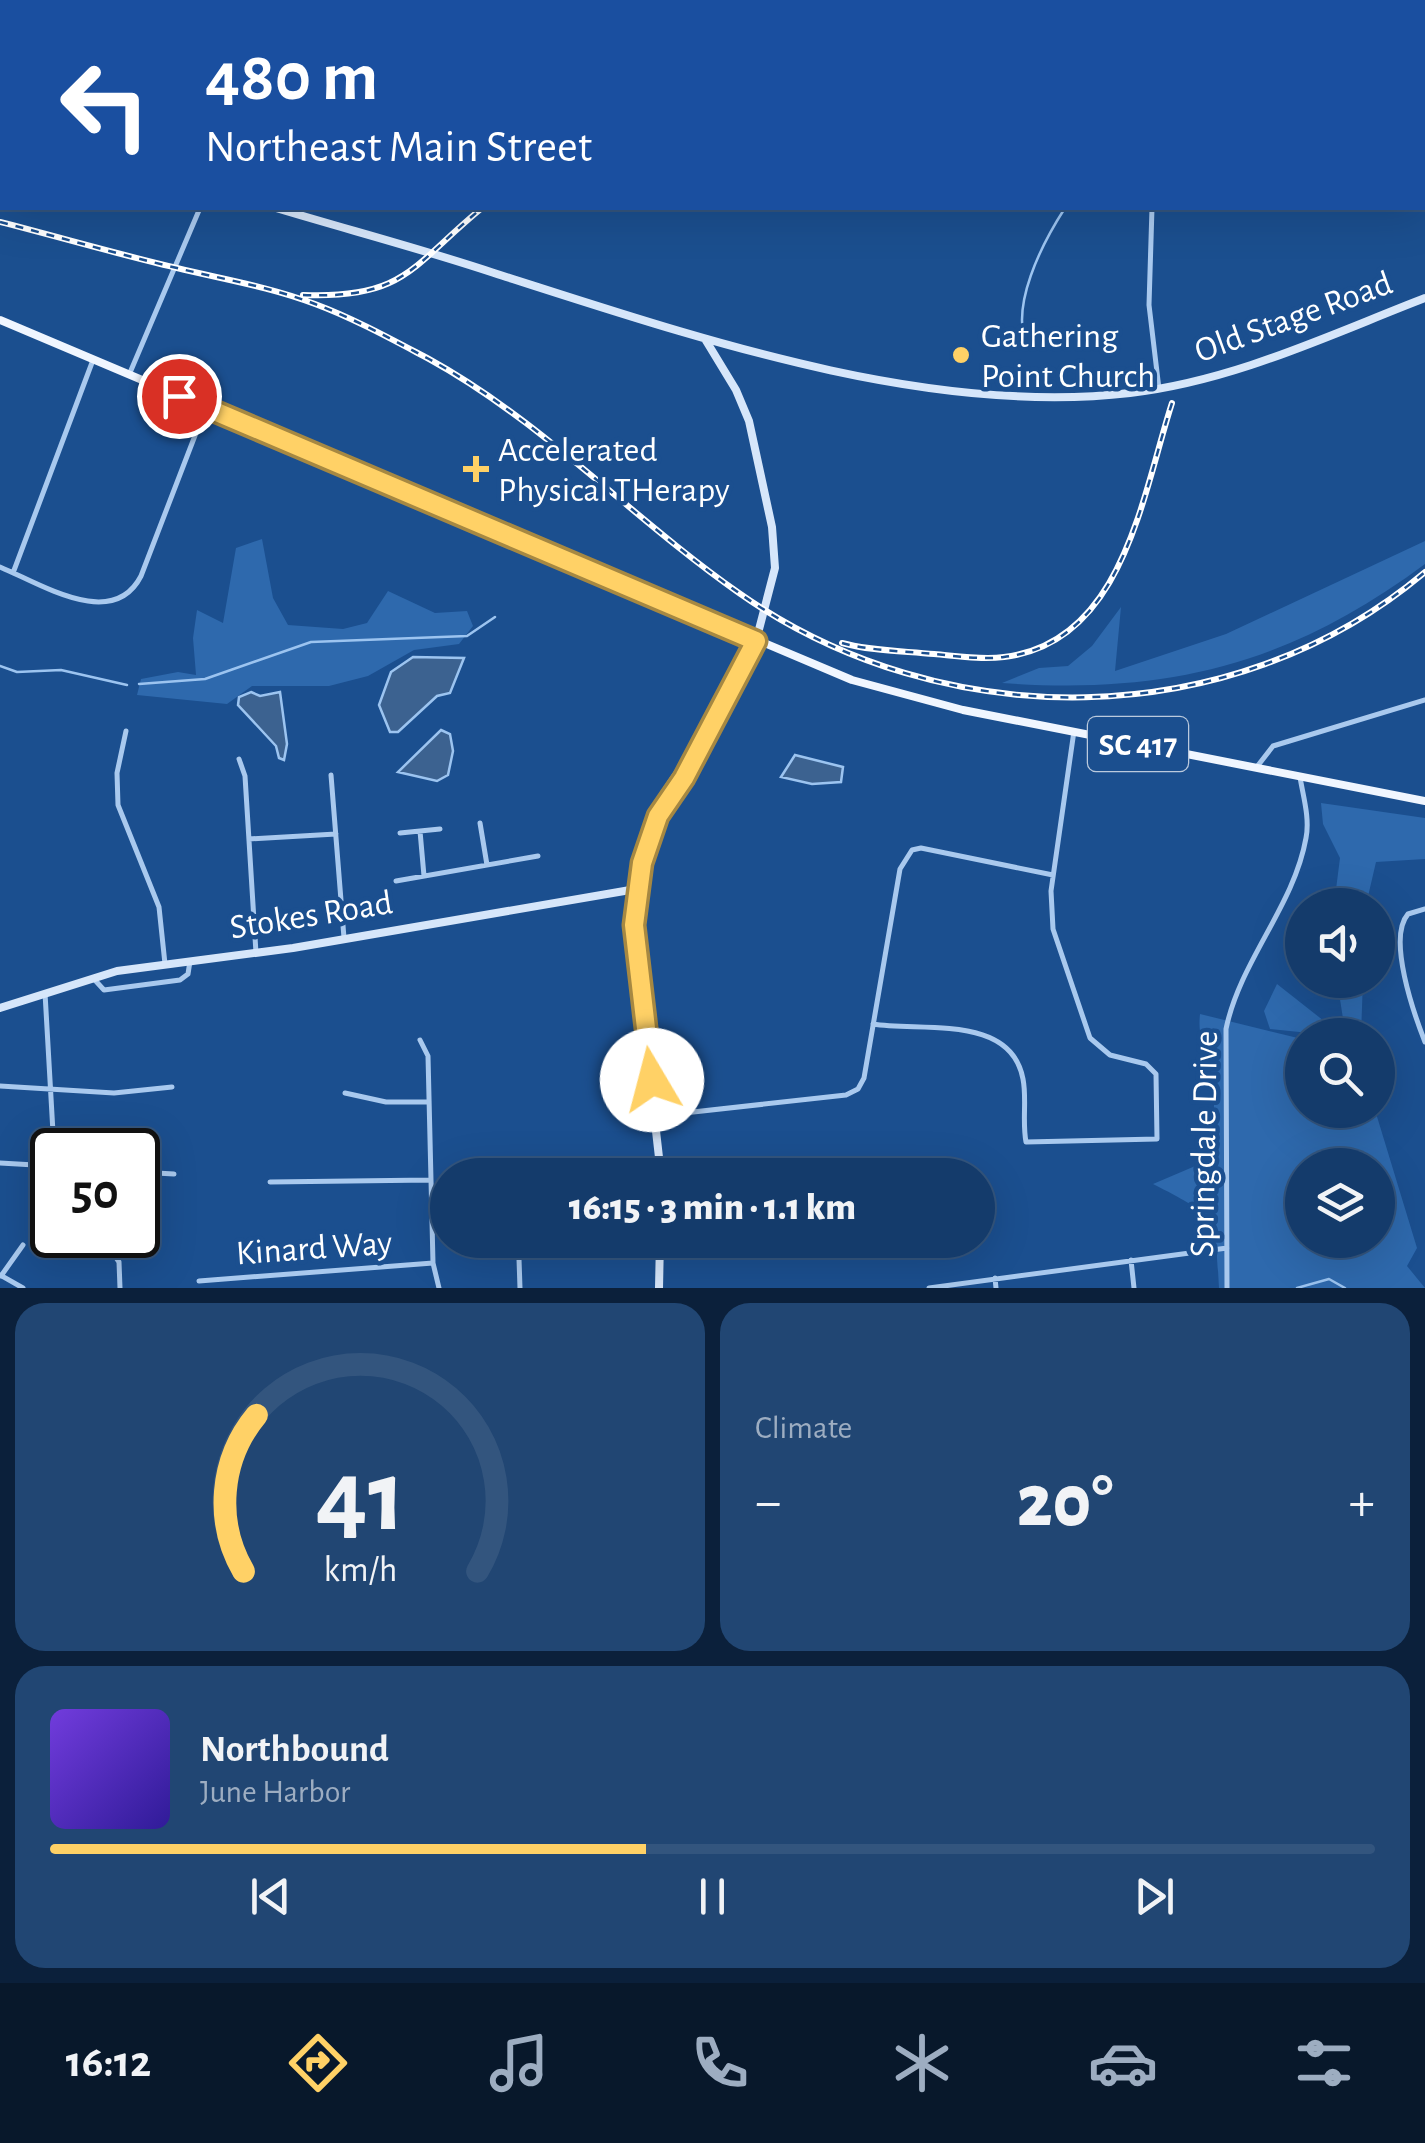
<!DOCTYPE html>
<meta charset="utf-8">
<style>
body{margin:0;font-family:"Alegreya Sans",sans-serif;background:#214673;color:#f1f3f6;height:100vh;display:flex;flex-direction:column;font-size:38px;white-space:nowrap}
*{box-sizing:border-box;margin:0}
p{font-size:32px;color:#9dadc1}
.icon{flex:none;width:55px;height:55px;fill:none;stroke:currentColor;stroke-width:2;stroke-linecap:round;stroke-linejoin:round}
.map{position:relative;height:1288px;overflow:hidden}
.panel{display:flex;flex-direction:column;gap:15px;padding:15px;background:#0b203b;flex:1}
.panel>*{flex:none}
.top-card{position:absolute;left:0px;top:0px;width:1425px;height:210px;box-shadow:0 10px 40px #0002,0 0 0 2px #33557e;background:#1a4fa0;color:#fff;overflow:hidden}
.tools{position:absolute;left:1285px;top:888px;display:grid;gap:20px}
.tools a{display:grid;place-items:center;width:110px;height:110px;border-radius:50%;background:#143b6b;box-shadow:0 10px 40px #0002,0 0 0 2px #33557e;font-size:50px}
.speed{position:absolute;left:30px;top:1128px;display:flex;gap:20px;font-size:50px;font-weight:700;text-align:center}
.speed>*{display:grid;place-content:center;width:130px;height:130px;border-radius:50%;background:#143b6b;box-shadow:0 10px 40px #0002,0 0 0 2px #33557e;line-height:1}
.speed .limit{border:5px solid #111;border-radius:15px;background:#fff;color:#111}
.pin{position:absolute;display:grid;place-items:center;width:85px;height:85px;color:#fff;margin:-42px;border:5px solid #fff;border-radius:50%;box-shadow:0 2px 10px #0007}
.me{position:absolute;width:110px;margin:-55px;rotate:352deg;stroke-linejoin:round;filter:drop-shadow(0 0 8px #0008)}
.turn{display:flex;align-items:center;gap:35px;height:210px;padding:0 40px;font-size:45px}
.turn .icon{width:130px;height:130px;stroke-width:2.5}
.turn b{display:block;font-size:70px;line-height:85px}
.big{font-size:75px;font-weight:800;line-height:1.1}
.panel .widget{flex:1;display:flex;flex-direction:column;justify-content:center;gap:15px;min-width:0;padding:0 35px;border-radius:30px;background:#214673}
.panel .dial{align-items:center;gap:0}
.dial svg{height:260px;overflow:visible;fill:none;stroke:#33557e;stroke-width:7;stroke-linecap:round;text-anchor:middle}
.dial text{fill:#f1f3f6;stroke:none}
.song{display:flex;align-items:center;gap:30px}
.cover{width:120px;height:120px;border-radius:15px;background:linear-gradient(135deg,hsl(260 70% 55%),hsl(250 70% 35%))}
.played{height:10px;border-radius:5px;background:linear-gradient(90deg,#ffd166 45%,#33557e 45%)}
.keys{display:flex;justify-content:space-around;direction:ltr}
.heat{display:flex;justify-content:space-between;align-items:center;font-size:55px;direction:ltr}
.panel .tiles{flex:1;display:grid;gap:15px;grid-template-columns:1fr 1fr}
.widget:last-child{grid-column:span 2}
.trip{position:absolute;left:430px;top:1158px;width:565px;height:100px;border-radius:50px;background:#143b6b;box-shadow:0 10px 40px #0002,0 0 0 2px #33557e;font-weight:800;line-height:100px;text-align:center}
.tabs{display:flex;height:160px;justify-content:space-around;align-items:center;background:#08182b;color:#9dadc1}
.tabs .icon{width:70px;height:70px}
.tabs .active{color:#ffd166}
.tabs b{font-size:45px;color:#f1f3f6}
.map>svg:first-child{display:block}
.green{fill:#2e69ad;fill-rule:evenodd}
.water{fill:#3c6290;stroke:#9cc4f0;stroke-width:2.5}
.lines{fill:none;stroke-linecap:round;stroke-linejoin:round}
.stream{stroke:#9cc4f0;stroke-width:2.5}
.street{stroke:#a9c9ee;stroke-width:5}
.secondary{stroke:#d6e6fa;stroke-width:8}
.primary{stroke:#f0f6ff;stroke-width:8}
.rail-casing{stroke:#fff;stroke-width:6}
.rail{stroke:#1b4f8f;stroke-width:2.5;stroke-dasharray:8;stroke-linecap:butt}
.route-casing{stroke:#a68842;stroke-width:25}
.route{stroke:#ffd166;stroke-width:18}
.poi-dot{fill:#ffd166;stroke:#1b4f8f;stroke-width:4}
.labels{text-anchor:middle;stroke-width:9;stroke-linejoin:round;paint-order:stroke}
.shield{fill:#1b4f8f;stroke:#bbcadd;stroke-width:2.5}
.shield-label{font-size:32px;font-weight:bold;fill:#fff}
.street-label{font-size:35px;fill:#fff;stroke:#1b4f8f}
.poi-label{font-size:35px;fill:#fff;stroke:#1b4f8f;text-anchor:start}
</style>
<div class="map">
<svg width="1425" height="1288" viewBox="0 0 1425 1288">
<rect width="100%" height="100%" fill="#1b4f8f"/>
<path class="green" d="M262,539L273,598L288,625L343,629L367,623L388,591L435,613L467,611L473,626L459,644L414,650L368,676L329,686H252L227,704L137,695L141,679L178,672L196,675L193,638L197,610L223,623L236,548Z
M1425,541V564C1290,664 1169,695 1002,683L1039,668L1068,666L1092,646L1121,607L1115,671L1226,634Z
M1321,803L1425,818V859L1376,862L1366,905H1334L1340,858L1323,824Z
M1337,980H1363L1361,1035H1339L1344,1025Z
M1277,984L1324,1021L1329,1035L1270,1029L1264,1011Z
M1200,1014L1302,1039V1110H1375L1417,1248L1407,1266L1425,1288H1219C1215,1218 1218,1217 1153,1184L1207,1161C1212,1131 1217,1105 1212,1075C1208,1050 1197,1042 1200,1014ZM1302,1165H1378V1240H1302Z"/>
<path class="water" d="M413,657L464,658L450,693L437,696L398,732H390L379,705L391,672Z
M251,692L260,696L280,692L287,744L284,760L279,758L276,746L238,705L239,697Z
M441,730L450,734L453,751L448,775L437,781L398,772Z
M795,755L843,767L841,782L812,784L781,777Z"/>
<g class="lines">
<path class="stream" d="M1286,0L1287,2
M1124,2V0
M1422,130H1425
M1028,348C1008,308 1043,242 1065,208
M0,666L17,672L61,670L127,685
M139,684L205,679L311,642L467,636L495,617
M1297,1288L1329,1279L1345,1288"/>
<path class="street" d="M1399,2L1405,0
M1152,208L1149,305L1159,389
M129,375L200,208
M0,567C41,584 113,631 141,576L206,407
M13,573L93,360
M126,731L117,773L118,805L159,907L165,964
M239,759L245,776L256,953
M1256,768L1273,746L1425,700
M331,775L344,938
M480,823L487,865
M420,831L424,876
M400,833L440,829
M249,839L336,834
M396,881L538,856
M1425,909L1408,914C1387,938 1414,1014 1425,1042
M93,978L104,990L180,980L188,974L190,961
M45,993L54,1150
M873,1024C922,1032 1011,1014 1023,1079C1027,1099 1022,1121 1026,1142L1157,1139L1156,1074L1146,1064L1110,1055L1090,1038L1053,929L1051,891L1074,731
M420,1040L428,1056L433,1263L439,1288
M0,1086L114,1093L172,1087
M345,1093L386,1102H429
M657,1116L846,1095L858,1089L864,1078L900,869L912,850L921,848L1053,875
M0,1163L52,1166
M138,1172L174,1174
M270,1182L430,1180
M111,1250L119,1262L120,1288
M519,1259L520,1288
M1131,1260L1134,1288
M0,1275L23,1288
M1,1276L23,1245
M995,1278L996,1288
M199,1281L433,1263
M929,1288L1227,1248
M1227,1288L1226,1029C1240,961 1294,906 1306,838C1310,818 1303,796 1300,777"/>
<path class="secondary" d="M0,67L2,68
M276,208C349,230 422,249 494,273C689,335 924,417 1130,393C1234,381 1329,335 1425,298
M658,816L684,778L756,641L775,568L772,527L749,421L736,390L705,339
M0,1008L117,971L293,948L636,889
M661,1175L635,946L636,889L661,798L689,756
M659,1288L660,1240"/>
<path class="primary" d="M0,320L852,680L963,710L1425,801"/>
<defs>
<path id="rail" d="M369,0L373,2
M412,0L416,2
M438,0L440,2
M455,0L456,2
M606,2L607,0
M0,222C59,237 117,254 177,268C222,279 271,287 315,304C353,318 393,340 429,359C542,421 633,519 739,593C942,736 1232,735 1425,572
M303,295C406,299 412,265 482,208
M842,643C871,651 905,651 934,654C957,656 981,660 1004,657C1123,643 1142,496 1172,403"/>
</defs>
<use href="#rail" class="rail-casing"/>
<use href="#rail" class="rail"/>
</g>
<g class="lines">
<defs>
<path id="route" d="M179,396L756,641L684,778L658,816L642,863L634,925L652,1080"/>
</defs>
<use href="#route" class="route-casing"/>
<use href="#route" class="route"/>
</g>
<g class="poi-dot">
<circle cx="961" cy="355" r="10"/>
<path d="M471 454h10v10h10v10h-10v10h-10v-10h-10v-10h10z"/>
</g>
<g class="labels">
<rect class="shield" x="1088" y="717" width="100" height="54" rx="8"/>
<g class="shield-label">
<text x="1138" y="755">SC 417</text>
</g>
<g class="street-label">
<text transform="translate(1293 316) rotate(-20)" y="12">Old Stage Road</text>
<text transform="translate(311 914) rotate(-9)" y="12">Stokes Road</text>
<text transform="translate(1203 1144) rotate(-89)" y="12">Springdale Drive</text>
<text transform="translate(314 1247) rotate(-4)" y="12">Kinard Way</text>
</g>
<g class="poi-label">
<text x="981" y="347">Gathering<tspan x="981" dy="40">Point Church</tspan></text>
<text x="498" y="461">Accelerated<tspan x="498" dy="40">Physical THerapy</tspan></text>
</g>
</g>
</svg>
<div class="tools">
<a><svg class="icon" aria-label="sound" viewBox="0 0 24 24"><path d="M4 9h4l5-4v14l-5-4H4zM17 9q2 3 0 6"/></svg></a>
<a><svg class="icon" aria-label="search" viewBox="0 0 24 24"><circle cx="10" cy="10" r="6"/><path d="M15 15l6 6"/></svg></a>
<a><svg class="icon" aria-label="layers" viewBox="0 0 24 24"><path d="M12 4l9 5-9 5-9-5zM3 14l9 5 9-5"/></svg></a>
</div>
<div class="speed"><div class="limit">50</div></div>
<div class="pin" style="left:179px;top:396px;background:#d93025"><svg class="icon" aria-label="arrive" viewBox="0 0 24 24"><path d="M6 21V4h12l-3 4 3 4H6"/></svg></div>
<svg class="me" style="left:652px;top:1080px" viewBox="-20 -20 40 40"><circle r="19" fill="#fff"/><path d="M0-13L10 11 0 6-10 11z" fill="#ffd166"/></svg>
<div class="trip">16:15 · 3 min · 1.1 km</div>
<div class="top-card">
<div class="turn"><svg class="icon" aria-label="left" viewBox="0 0 24 24"><path d="M17 20v-9H6M10 6l-5 5 5 5"/></svg><div><b>480 m</b>Northeast Main Street</div></div>
</div>
</div>
<section class="panel">
<div class="tiles">
<div class="widget dial"><svg viewBox="0 0 100 80">
<path d="M14 69A42 42 0 1 1 86 69"/>
<path d="M14 69A42 42 0 0 1 18 21" stroke="#ffd166"/>
<text x="50" y="56" font-size="32" font-weight="700">41</text>
<text x="50" y="72" font-size="11">km/h</text>
</svg></div>
<div class="widget"><p>Climate</p>
<div class="heat"><a>−</a><b class="big">20°</b><a>+</a></div>
</div>
<div class="widget">
<div class="song"><i class="cover"></i><div><b>Northbound</b><p>June Harbor</p></div></div>
<div class="played"></div>
<div class="keys"><svg class="icon" aria-label="previous" viewBox="0 0 24 24"><path d="M18 5L8 12l10 7zM5 5v14"/></svg><svg class="icon" aria-label="pause" viewBox="0 0 24 24"><path d="M8 5v14M16 5v14"/></svg><svg class="icon" aria-label="next" viewBox="0 0 24 24"><path d="M6 5l10 7-10 7zM19 5v14"/></svg></div>
</div>
</div>
</section>
<nav class="tabs">
<b>16:12</b>
<svg class="icon active" aria-label="directions" viewBox="0 0 24 24"><path d="M12 3l9 9-9 9-9-9zM9 14v-3h6M13 9l2 2-2 2"/></svg>
<svg class="icon" aria-label="music" viewBox="0 0 24 24"><path d="M9 18V5l10-2v13"/><circle cx="6" cy="18" r="3"/><circle cx="16" cy="16" r="3"/></svg>
<svg class="icon" aria-label="phone" viewBox="0 0 24 24"><path d="M5 4h4l2 5-3 2q2 4 5 5l2-3 5 2v4C11 20 4 13 5 4z"/></svg>
<svg class="icon" aria-label="climate" viewBox="0 0 24 24"><path d="M12 3v18M4 7l16 10M4 17L20 7"/></svg>
<svg class="icon" aria-label="car" viewBox="0 0 24 24"><path d="M5 17H2v-5l4-1 3-4h7l3 4 3 1v5h-3M9 17h6M6 11h13"/><circle cx="7" cy="17" r="2"/><circle cx="17" cy="17" r="2"/></svg>
<svg class="icon" aria-label="filters" viewBox="0 0 24 24"><path d="M4 7h16M4 17h16"/><circle cx="9" cy="7" r="2"/><circle cx="15" cy="17" r="2"/></svg>
</nav>
